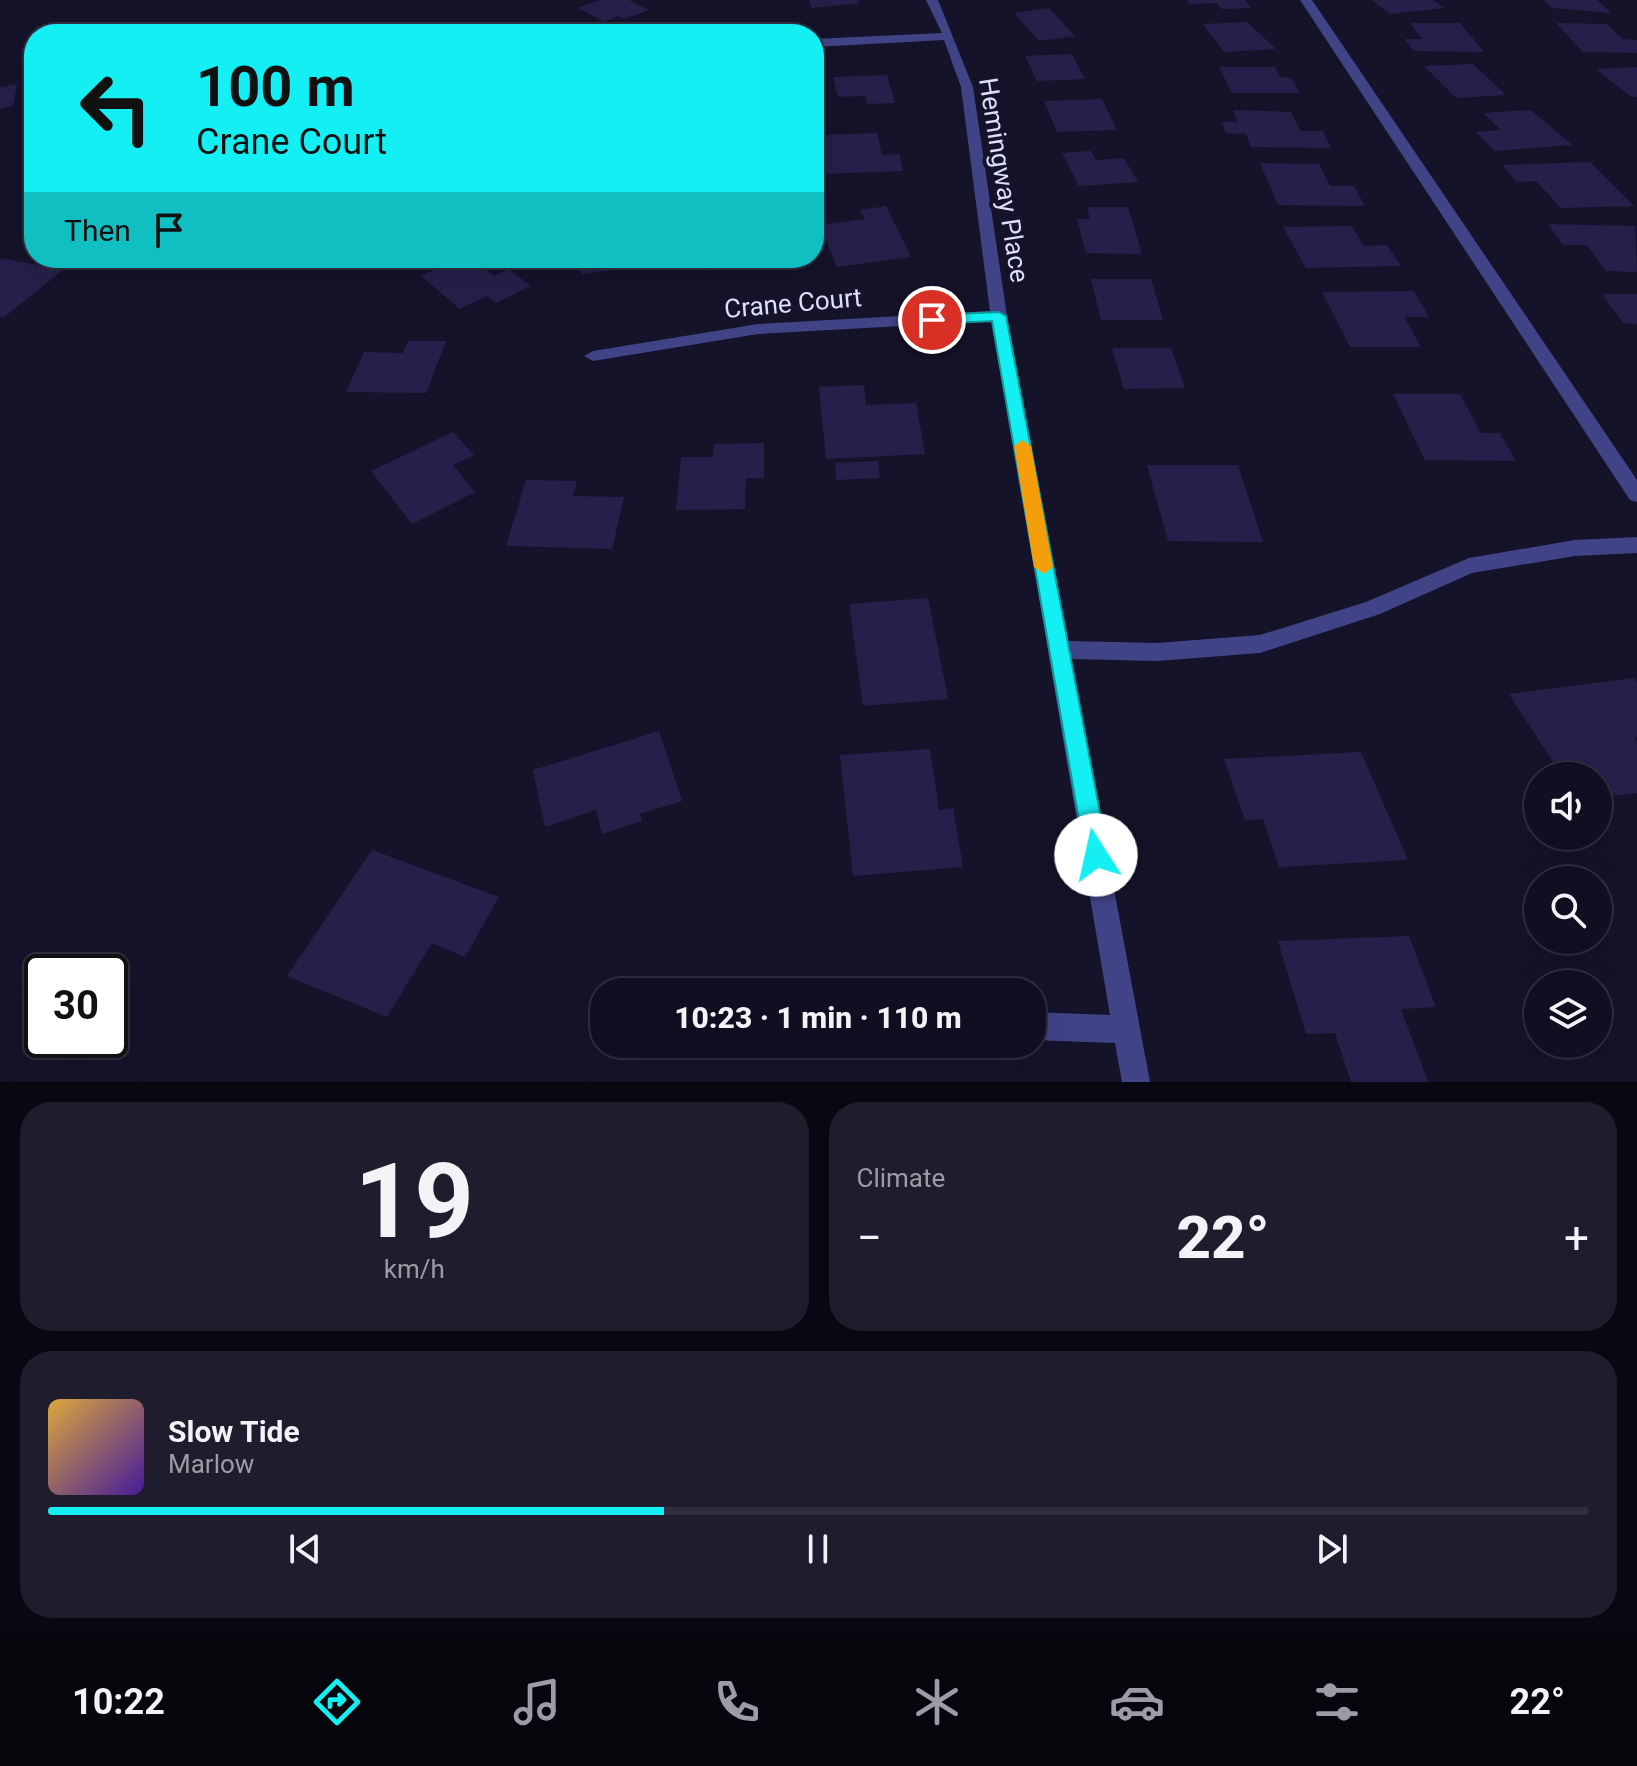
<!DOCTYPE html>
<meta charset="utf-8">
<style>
body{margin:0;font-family:Roboto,sans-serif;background:#1e1c2d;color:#f1f3f6;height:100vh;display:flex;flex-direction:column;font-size:30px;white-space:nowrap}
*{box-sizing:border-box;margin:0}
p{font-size:26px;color:#9c9ca5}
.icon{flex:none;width:44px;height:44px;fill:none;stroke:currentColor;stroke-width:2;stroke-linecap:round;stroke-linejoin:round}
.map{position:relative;height:1082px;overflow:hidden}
.drawer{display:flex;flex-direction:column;gap:20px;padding:20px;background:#090812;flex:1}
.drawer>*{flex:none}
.hud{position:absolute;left:24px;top:24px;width:800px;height:244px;border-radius:32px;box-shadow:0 8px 32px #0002,0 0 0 2px #302e3e;background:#14eff3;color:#111;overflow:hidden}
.fabs{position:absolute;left:1524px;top:762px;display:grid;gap:16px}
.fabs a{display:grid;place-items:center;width:88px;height:88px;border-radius:50%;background:#100e20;box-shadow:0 8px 32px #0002,0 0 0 2px #302e3e;font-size:40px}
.speed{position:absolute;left:24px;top:954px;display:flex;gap:16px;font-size:40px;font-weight:700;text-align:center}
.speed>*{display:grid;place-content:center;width:104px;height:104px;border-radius:50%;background:#100e20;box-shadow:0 8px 32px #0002,0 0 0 2px #302e3e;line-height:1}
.speed .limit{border:4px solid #111;border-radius:12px;background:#fff;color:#111}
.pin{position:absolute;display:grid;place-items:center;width:68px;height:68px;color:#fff;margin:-34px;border:4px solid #fff;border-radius:50%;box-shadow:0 2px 8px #0007}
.me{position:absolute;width:88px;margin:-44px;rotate:350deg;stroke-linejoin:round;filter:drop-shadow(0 0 6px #0008)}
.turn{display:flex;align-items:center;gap:28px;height:168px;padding:0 40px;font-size:36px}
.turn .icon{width:104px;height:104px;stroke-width:2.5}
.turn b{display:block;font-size:56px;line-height:68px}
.then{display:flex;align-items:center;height:76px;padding:0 40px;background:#0003;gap:16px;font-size:30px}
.big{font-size:60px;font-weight:800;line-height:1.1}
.drawer .card{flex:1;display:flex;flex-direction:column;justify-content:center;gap:12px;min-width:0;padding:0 28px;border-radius:32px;background:#1e1c2d}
.drawer .dial{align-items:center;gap:0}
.dial b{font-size:104px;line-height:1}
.song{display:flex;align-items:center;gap:24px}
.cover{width:96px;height:96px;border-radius:12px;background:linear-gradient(135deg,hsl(40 70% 55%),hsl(260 70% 35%))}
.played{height:8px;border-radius:4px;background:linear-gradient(90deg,#14eff3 40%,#302e3e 40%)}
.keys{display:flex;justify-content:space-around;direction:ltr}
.heat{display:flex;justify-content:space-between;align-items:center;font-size:44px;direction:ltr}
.drawer .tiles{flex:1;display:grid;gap:20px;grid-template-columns:1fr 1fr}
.card:last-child{grid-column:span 2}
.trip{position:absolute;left:590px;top:978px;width:456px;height:80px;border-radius:32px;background:#100e20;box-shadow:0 8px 32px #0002,0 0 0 2px #302e3e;font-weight:800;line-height:80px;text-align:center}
.tabs{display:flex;height:128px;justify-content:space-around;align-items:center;background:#06060d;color:#9c9ca5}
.tabs .icon{width:56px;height:56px}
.tabs .selected{color:#14eff3}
.tabs b{font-size:36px;color:#f1f3f6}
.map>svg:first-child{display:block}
.building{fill:#25204a}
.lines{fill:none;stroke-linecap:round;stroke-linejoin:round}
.minor{fill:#404487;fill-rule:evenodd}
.route{fill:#14eff3;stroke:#0d9b9e;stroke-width:2}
.slow{fill:#f59e0b}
.labels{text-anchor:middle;stroke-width:8;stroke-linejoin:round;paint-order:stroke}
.street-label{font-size:26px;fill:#dfdefd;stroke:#15132a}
</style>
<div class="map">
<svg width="1637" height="1082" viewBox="0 0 1637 1082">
<rect width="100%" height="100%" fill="#15132a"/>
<path class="building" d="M600,0H629L649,10L624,19L618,16L604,22L578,8Z
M809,0H858L860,3L812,8Z
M1187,0H1245L1251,8L1222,9L1217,3L1190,4Z
M1372,0H1433L1444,8L1390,14Z
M1544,0H1597L1611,13L1552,8Z
M1049,8L1075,36L1039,41L1014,13Z
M1247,22L1276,49L1224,52L1203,24Z
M1410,23H1460L1484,52L1414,51L1405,39H1422Z
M1556,23L1607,24L1622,39L1637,40V53L1583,52Z
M1072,54L1085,79L1037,81L1025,56Z
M1473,64L1506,95L1456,98L1424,66Z
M1219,67H1275L1280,77L1291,78L1300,93H1232Z
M1637,67V97H1631L1596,69Z
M887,75L895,103L867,104L865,96L838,97L833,77Z
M17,84L13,106L0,109V87Z
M1102,99L1117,130L1057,132L1044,101Z
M1233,110L1291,112L1300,131H1323L1331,148L1251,147L1246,134L1226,133L1222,122H1238Z
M1531,110L1572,145L1495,151L1475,132L1501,130L1483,113Z
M877,133L882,155L899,154L903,171L824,174L818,135Z
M1091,151L1096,160L1124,158L1138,182L1079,186L1062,153Z
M1590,162L1634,206L1561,208L1536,181L1517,182L1502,165Z
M1260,163L1319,164L1330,186H1354L1365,206L1278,205Z
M886,206L911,257L837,267L820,225L865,219L860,210Z
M1087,207H1128L1142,254L1086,253L1077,219H1090Z
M1548,224L1635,226L1637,272L1606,271L1587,245H1563Z
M1352,226L1364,246L1387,245L1401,266L1306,268L1283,227Z
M0,258L63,270L3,318L0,317Z
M459,258H471L494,276L508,269L531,286L496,303L487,296L460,309L421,276Z
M580,258H620L621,269L582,274Z
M700,258H788V260L703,271Z
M1091,279H1151L1163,320H1101Z
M1414,291L1429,317H1404L1421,347H1350L1322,292Z
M1602,294H1637V324L1623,323Z
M408,341H446L426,393L346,392L364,352L403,353Z
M1112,348H1171L1185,388L1124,389Z
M864,385L866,405L916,403L925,454L826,459L819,387Z
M1393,394H1460L1481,433H1500L1516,461L1425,460Z
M453,432L474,455L453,465L475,492L412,524L371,471Z
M764,443V478H746L745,509L676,510L681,457H713L714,444Z
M878,461L880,478L836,480L835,463Z
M1147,465H1238L1263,542L1168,541Z
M526,480L577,481L573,496L624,497L612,549L506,546Z
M928,598L948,699L863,706L849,604Z
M1634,678L1637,683V737H1634L1637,742V793L1598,798V776H1562L1509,694Z
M659,731L682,801L640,814L642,821L602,834L596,810L545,827L533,770Z
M930,749L939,810L953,808L963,867L853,876L840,755Z
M1361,752L1408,860L1279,867L1263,819L1245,820L1224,759Z
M372,850L499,897L465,957L432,943L387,1017L287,976Z
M1409,936L1436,1007L1401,1009L1428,1082H1351L1335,1033L1306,1034L1278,941Z"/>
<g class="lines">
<path class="minor" d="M926,0H938L973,87L1007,316L1068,641L1157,643L1260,635L1366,602L1469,558L1575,540L1637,537V553L1575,556L1472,573L1380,614L1260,653L1157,661L1071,659L1150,1082H1122L1115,1043L1032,1040V1012L1110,1015L992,321L758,334L593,361L584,356L593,351L758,324L990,311L961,87L944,40L814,47V39L942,33Z
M1300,0H1312L1637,480V502L1630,500Z"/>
</g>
<path class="route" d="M999,312L1006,316L1108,855L1104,862L1096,865L1088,862L1085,855L992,321L932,324L924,320L932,315Z"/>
<path class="slow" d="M1022,440L1031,446L1053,567L1044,574L1034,567L1014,446Z"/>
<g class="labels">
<g class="street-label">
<text transform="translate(1004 180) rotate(81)" y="9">Hemingway Place</text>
<text transform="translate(793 303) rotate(-5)" y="9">Crane Court</text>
</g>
</g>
</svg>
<div class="fabs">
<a><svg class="icon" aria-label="sound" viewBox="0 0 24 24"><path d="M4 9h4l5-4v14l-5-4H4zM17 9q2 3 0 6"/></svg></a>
<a><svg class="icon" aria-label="search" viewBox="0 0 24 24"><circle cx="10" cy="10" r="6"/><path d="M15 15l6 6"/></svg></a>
<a><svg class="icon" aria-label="layers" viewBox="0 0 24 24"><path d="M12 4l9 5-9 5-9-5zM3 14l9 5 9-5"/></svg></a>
</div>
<div class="speed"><div class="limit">30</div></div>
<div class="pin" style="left:932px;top:320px;background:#d93025"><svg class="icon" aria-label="arrive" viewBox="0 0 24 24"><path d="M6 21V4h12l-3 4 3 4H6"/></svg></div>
<svg class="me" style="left:1096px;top:855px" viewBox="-20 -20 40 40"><circle r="19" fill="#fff"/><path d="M0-13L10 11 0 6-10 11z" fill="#14eff3"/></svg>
<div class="trip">10:23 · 1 min · 110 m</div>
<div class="hud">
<div class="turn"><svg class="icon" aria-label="left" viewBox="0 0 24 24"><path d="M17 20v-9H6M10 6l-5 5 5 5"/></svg><div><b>100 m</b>Crane Court</div></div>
<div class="then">Then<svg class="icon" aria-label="arrive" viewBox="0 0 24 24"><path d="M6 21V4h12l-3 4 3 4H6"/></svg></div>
</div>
</div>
<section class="drawer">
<div class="tiles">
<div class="card dial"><b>19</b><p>km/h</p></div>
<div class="card"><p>Climate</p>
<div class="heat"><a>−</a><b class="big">22°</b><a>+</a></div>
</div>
<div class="card">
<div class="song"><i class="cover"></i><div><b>Slow Tide</b><p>Marlow</p></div></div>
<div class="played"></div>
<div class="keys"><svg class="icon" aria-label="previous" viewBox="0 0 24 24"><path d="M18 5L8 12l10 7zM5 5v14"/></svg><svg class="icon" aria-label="pause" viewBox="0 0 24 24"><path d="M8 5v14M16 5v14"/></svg><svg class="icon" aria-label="next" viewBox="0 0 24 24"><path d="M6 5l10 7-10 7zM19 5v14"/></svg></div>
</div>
</div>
</section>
<nav class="tabs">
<b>10:22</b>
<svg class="icon selected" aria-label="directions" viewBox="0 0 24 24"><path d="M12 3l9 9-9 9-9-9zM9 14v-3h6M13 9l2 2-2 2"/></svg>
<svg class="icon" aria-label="music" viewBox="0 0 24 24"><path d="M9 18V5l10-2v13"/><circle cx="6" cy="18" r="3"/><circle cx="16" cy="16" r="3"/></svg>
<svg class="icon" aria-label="phone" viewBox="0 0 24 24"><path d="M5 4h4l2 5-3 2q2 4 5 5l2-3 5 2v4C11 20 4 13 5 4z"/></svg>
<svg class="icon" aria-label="climate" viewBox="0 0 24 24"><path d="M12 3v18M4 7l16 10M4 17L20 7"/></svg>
<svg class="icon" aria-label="car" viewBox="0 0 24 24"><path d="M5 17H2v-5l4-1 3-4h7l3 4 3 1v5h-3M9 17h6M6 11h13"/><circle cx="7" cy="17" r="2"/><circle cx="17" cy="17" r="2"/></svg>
<svg class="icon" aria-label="filters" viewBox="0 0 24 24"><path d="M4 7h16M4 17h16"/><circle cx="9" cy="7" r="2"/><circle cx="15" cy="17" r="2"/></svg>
<b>22°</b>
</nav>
